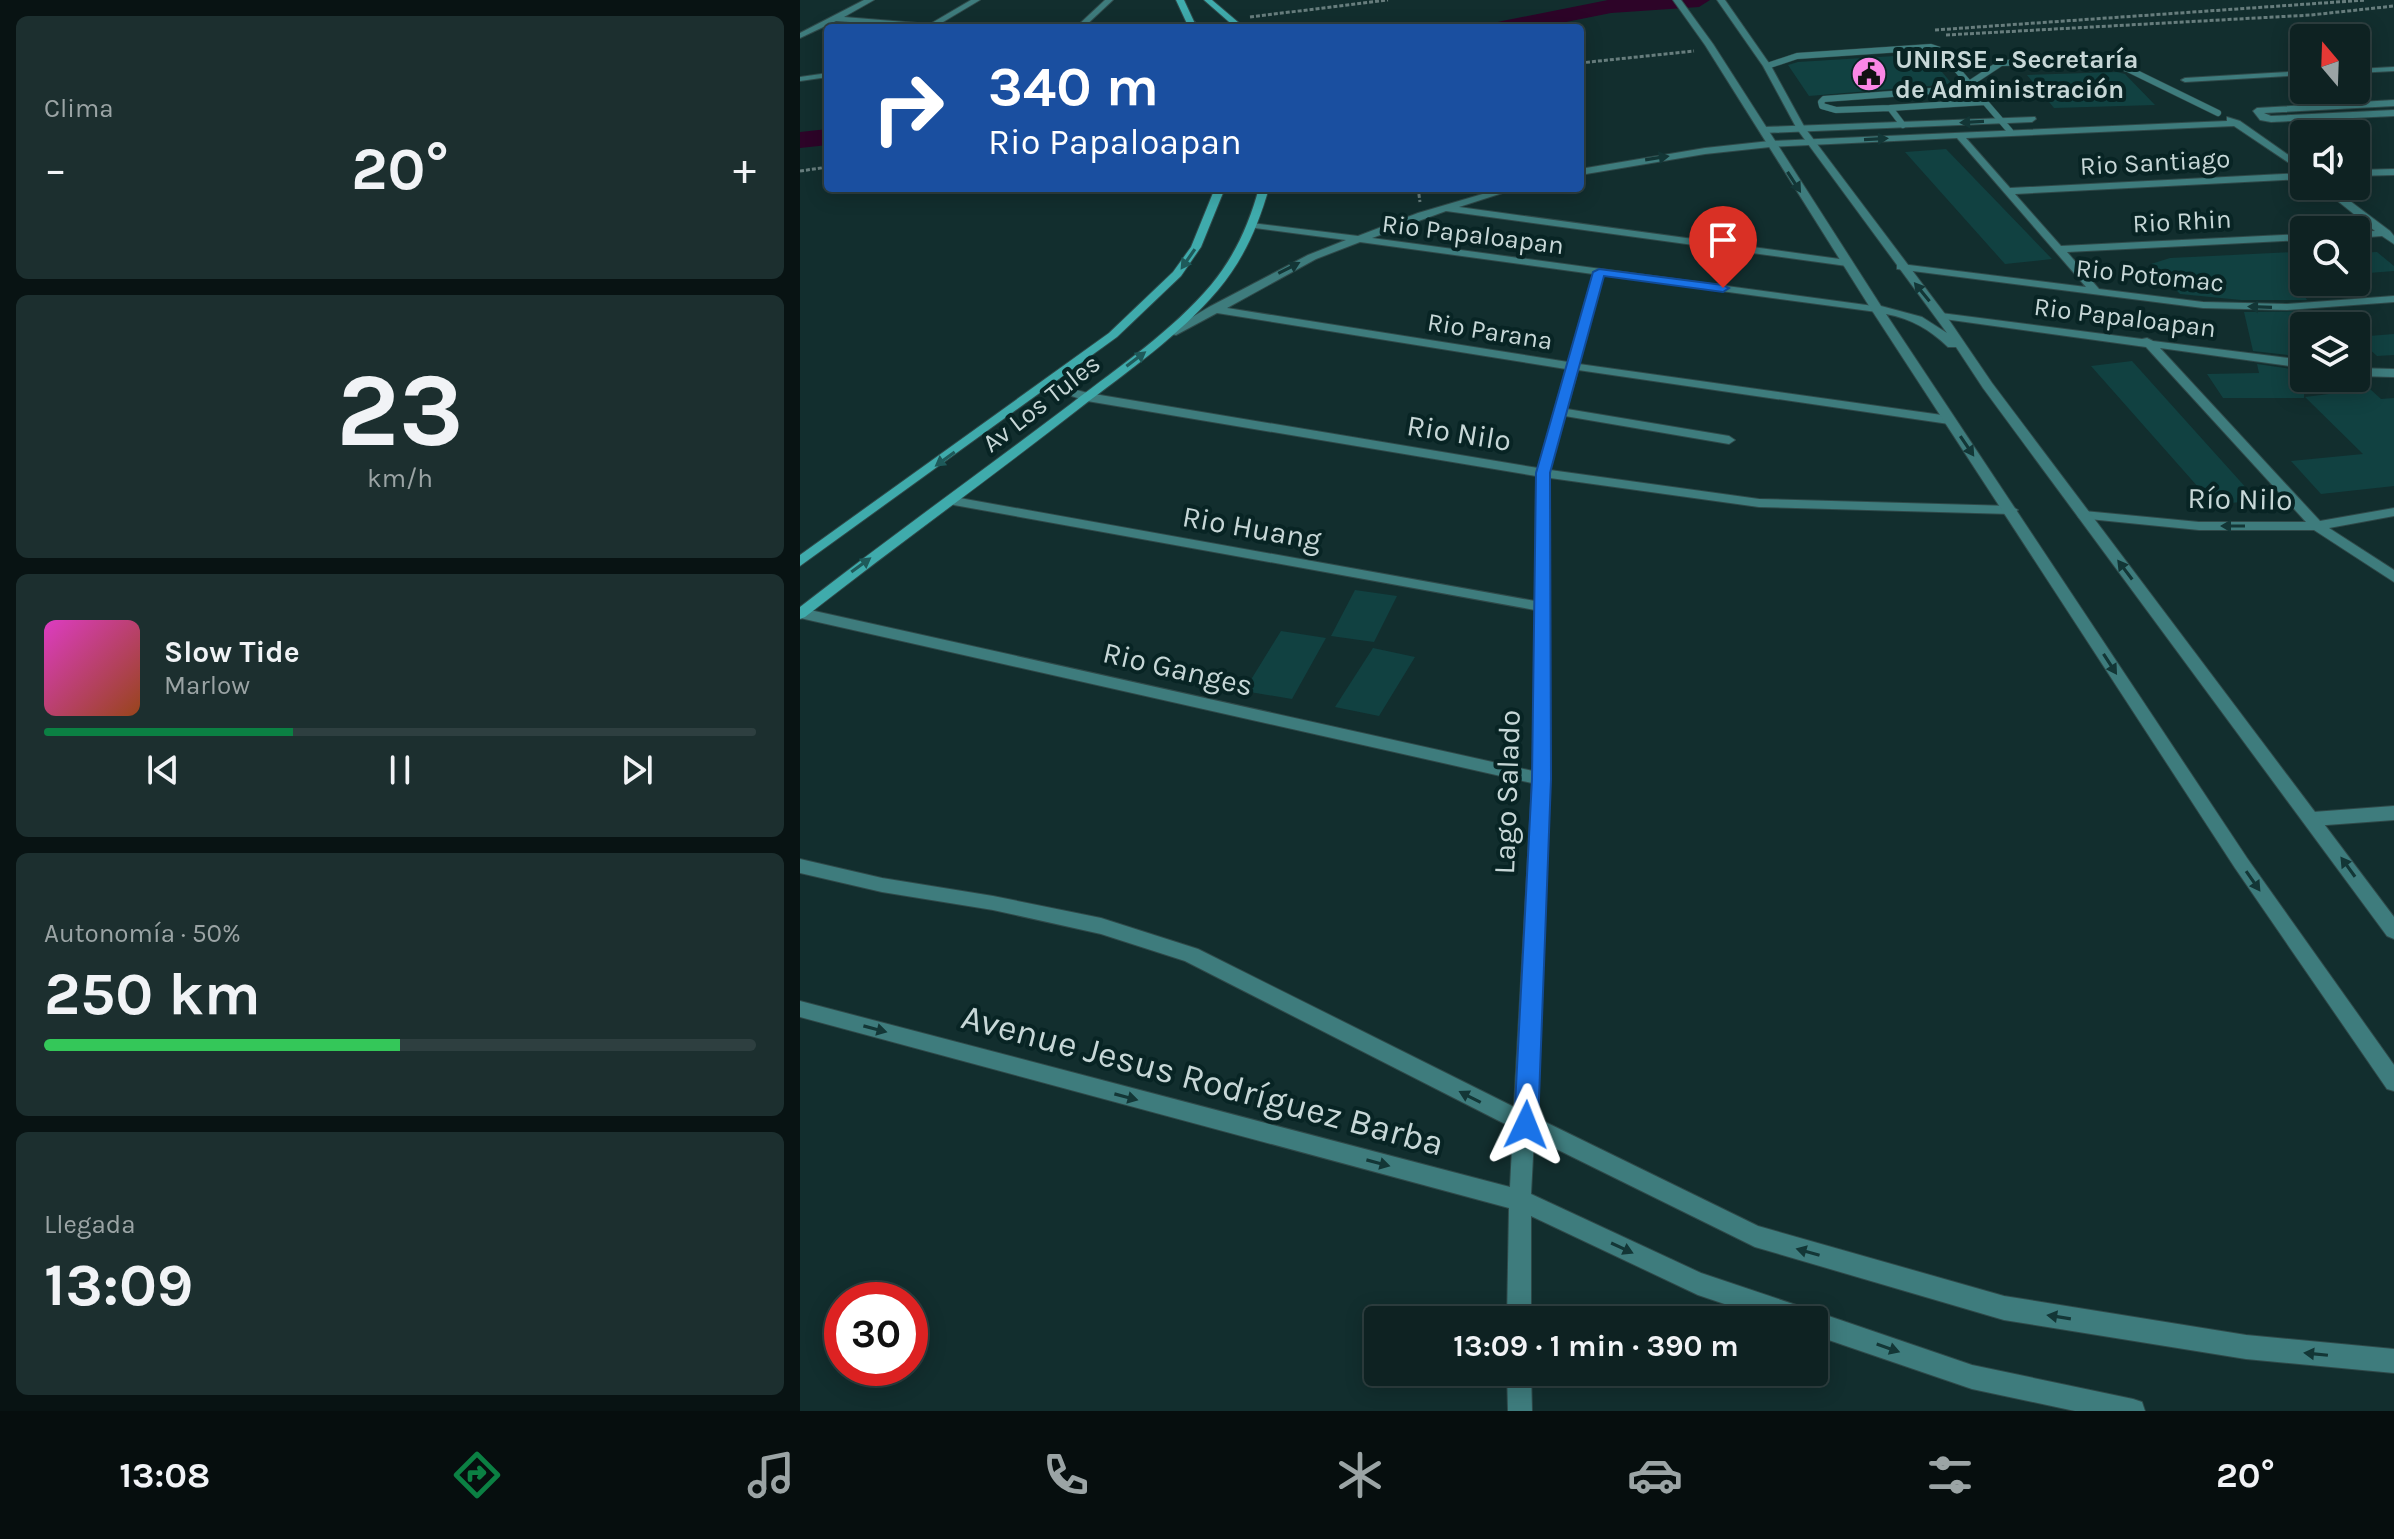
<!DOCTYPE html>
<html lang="es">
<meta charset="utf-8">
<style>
body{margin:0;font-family:Karla,sans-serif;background:#1c2f2f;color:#f1f3f6;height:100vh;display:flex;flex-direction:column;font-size:30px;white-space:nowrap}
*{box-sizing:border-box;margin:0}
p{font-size:26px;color:#9ba4a5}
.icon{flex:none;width:44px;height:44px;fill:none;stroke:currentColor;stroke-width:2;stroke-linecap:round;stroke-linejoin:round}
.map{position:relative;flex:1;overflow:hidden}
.sheet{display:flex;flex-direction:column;gap:16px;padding:16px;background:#081313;width:800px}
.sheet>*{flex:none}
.guide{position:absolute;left:24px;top:24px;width:760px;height:168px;border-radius:8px;box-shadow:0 4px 20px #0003,0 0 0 2px #2e3f40;background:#1a4fa0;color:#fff;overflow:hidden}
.needle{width:52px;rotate:341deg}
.controls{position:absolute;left:1490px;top:24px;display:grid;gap:16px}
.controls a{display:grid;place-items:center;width:80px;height:80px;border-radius:8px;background:#0e2222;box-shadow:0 4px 20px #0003,0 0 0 2px #2e3f40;font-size:40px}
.speed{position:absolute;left:24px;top:1282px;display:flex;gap:16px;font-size:40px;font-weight:700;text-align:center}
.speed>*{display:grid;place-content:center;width:104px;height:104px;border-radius:50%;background:#0e2222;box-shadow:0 4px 20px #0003,0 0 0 2px #2e3f40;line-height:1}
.speed .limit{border:12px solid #d22;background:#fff;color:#111}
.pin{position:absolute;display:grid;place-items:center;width:68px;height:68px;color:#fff;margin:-82px -34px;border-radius:50% 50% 50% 0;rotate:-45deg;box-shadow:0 0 8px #0007}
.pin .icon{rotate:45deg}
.me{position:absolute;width:88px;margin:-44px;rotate:2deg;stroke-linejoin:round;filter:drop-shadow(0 0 6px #0008)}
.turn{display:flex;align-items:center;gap:28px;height:168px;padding:0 32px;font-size:36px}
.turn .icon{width:104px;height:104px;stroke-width:2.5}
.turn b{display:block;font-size:56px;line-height:68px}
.big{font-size:60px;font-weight:700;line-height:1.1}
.sheet .card{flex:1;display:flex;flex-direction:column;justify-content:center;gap:12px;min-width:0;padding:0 28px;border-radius:12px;background:#1c2f2f}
.sheet .dial{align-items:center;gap:0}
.dial b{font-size:104px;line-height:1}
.song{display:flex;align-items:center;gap:24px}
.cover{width:96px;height:96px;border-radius:12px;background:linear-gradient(135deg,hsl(310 70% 55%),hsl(20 70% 35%))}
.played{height:8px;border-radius:4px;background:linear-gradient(90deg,#0b8043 35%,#2e3f40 35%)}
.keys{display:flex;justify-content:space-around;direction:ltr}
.heat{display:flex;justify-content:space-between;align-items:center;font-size:44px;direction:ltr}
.charge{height:12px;border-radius:6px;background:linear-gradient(90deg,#34c759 50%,#2e3f40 0)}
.trip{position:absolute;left:564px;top:1306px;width:464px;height:80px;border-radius:8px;background:#0e2222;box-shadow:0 4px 20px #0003,0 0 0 2px #2e3f40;font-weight:700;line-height:80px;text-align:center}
.menu{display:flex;height:128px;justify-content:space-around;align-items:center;background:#060e0e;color:#9ba4a5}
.menu .icon{width:56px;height:56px}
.menu .selected{color:#0b8043}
.menu b{font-size:36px;color:#f1f3f6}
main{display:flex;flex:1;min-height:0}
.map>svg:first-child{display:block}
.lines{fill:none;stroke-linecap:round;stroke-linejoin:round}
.river{fill:#2d0428;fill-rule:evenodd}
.building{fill:#114141}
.service-casing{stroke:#2f4949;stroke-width:7}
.minor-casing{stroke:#2f4949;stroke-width:2}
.tertiary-casing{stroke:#2f4949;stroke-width:2}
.secondary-casing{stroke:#2f4949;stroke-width:2}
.path{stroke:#677d7d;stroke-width:3;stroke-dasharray:4 2;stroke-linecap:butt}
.service{stroke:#3e7c7d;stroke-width:6}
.minor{fill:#3e7c7d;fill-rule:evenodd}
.tertiary{fill:#3e7c7d;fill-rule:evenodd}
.secondary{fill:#3fabac;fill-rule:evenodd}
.oneway{fill:#133636}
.oneway2{fill:#1e5a5a}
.route{fill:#1a73e8;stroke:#114b97;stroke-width:2}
.labels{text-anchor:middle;stroke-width:8;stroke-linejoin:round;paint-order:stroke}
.far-poi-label{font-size:26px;font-weight:bold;fill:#c7d7d7;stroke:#082424;text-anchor:start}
.far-street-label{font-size:26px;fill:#c7d7d7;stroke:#082424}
.street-label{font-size:30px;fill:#c7d7d7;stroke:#082424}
.near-street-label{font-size:36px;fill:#c7d7d7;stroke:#082424}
</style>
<main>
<section class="sheet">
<div class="card"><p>Clima</p>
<div class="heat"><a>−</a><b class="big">20°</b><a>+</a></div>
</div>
<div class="card dial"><b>23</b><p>km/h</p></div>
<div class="card">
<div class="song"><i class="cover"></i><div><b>Slow Tide</b><p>Marlow</p></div></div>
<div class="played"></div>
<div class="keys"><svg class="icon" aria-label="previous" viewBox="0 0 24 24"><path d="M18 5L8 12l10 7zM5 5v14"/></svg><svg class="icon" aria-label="pause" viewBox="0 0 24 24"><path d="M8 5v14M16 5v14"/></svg><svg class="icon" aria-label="next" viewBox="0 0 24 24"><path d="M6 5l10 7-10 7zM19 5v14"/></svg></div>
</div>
<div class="card"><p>Autonomía · 50%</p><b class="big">250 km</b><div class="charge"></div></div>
<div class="card"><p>Llegada</p><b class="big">13:09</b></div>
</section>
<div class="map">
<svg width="1594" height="1411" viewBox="0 0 1594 1411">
<rect width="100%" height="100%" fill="#122e2e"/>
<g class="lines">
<path class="river" d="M808,0H910L899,7L811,13L736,28H690L694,23L702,21Z
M28,129V145L0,148V132Z"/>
</g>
<path class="building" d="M1127,54L1152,84L1009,96L988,65L998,62Z
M1317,72L1325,74L1355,105L1254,108L1227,75Z
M1146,149L1252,259L1205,264L1105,152Z
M1495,252L1504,260L1503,294L1507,300H1441L1380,294L1351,264L1370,258Z
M1577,252L1594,266V271L1556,274V253Z
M1516,311L1527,326H1504V357L1453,351L1444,312Z
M1594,334V355L1577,356L1556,337Z
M1332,361L1457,500L1414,505L1291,366Z
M1457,364L1504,371V398H1423L1407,374L1459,373Z
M1570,389L1581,399L1594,398V486L1521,494L1491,461L1563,454L1505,397Z
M555,590L597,596L574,642L531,636Z
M481,631L526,638L492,699L444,691Z
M573,648L615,657L579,716L535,707Z"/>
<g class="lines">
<defs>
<path id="service" d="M967,66L997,56L1131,47L1140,50L1210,131
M1169,84L1201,63L1300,61L1328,69L1418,113
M1090,108L1185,102
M1103,125L1090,108L1036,110L1022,106L1021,102L1024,99L1173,88"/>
<path id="minor" d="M64,0H74L44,17L130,24L171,0H180L133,28L36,21L0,38V33Z
M305,0H313L283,28H275Z
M395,22L392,26L363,28L367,26Z
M1594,67V71L1556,73V69Z
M1504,71V75L1385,82L1381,80L1385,78Z
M28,73V77L0,81V77Z
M1594,100V106L1464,113L1471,116L1594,110V116L1471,122L1460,120L1453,111L1457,108Z
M1235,117L1236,119L1232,122L963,133L959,130L963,127Z
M1427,117L1440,121L1504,166V173L1434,126L1166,138L1210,188L1504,173V179L1215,194L1261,246L1504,234V240L1267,252L1299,289L1403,302L1487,304L1594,296V302L1487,310L1403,308L1097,269V265L1101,264L1286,287L1157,138L970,147L905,154L780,175V169L905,148L970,141L1427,121Z
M1594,169V175L1556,176V170Z
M1519,186H1530L1590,231L1594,236V244L1582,236L1556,238V232L1575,231Z
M703,188H718L659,207L1047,260L1052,263L1047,266L646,211L572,238L1081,307V311L1077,312L803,275L779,364L1149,416L1155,420L1149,424L778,370L767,409L929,436L935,440L929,444L765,416L750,470L959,499L1211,506L1218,510L1211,514L959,507L750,478L749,779L735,1117L958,1226L1204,1296L1446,1335L1594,1349V1373L1446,1359L1204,1320L955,1247L734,1138L731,1194L901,1273L1014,1311L1172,1365L1333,1399L1342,1402L1345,1411H1275L1172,1389L1014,1335V1320H972L898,1295L731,1216V1320H707L709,1208L0,1017V1001L710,1187L713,1128L385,961L301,934L193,910L82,892L0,873V859L82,878L193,896L301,918L398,949L714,1107L732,783L0,618L1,608L733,771L735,610L154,505L147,501L154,497L735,601L736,476L287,401L240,386L246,382L288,393L738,468L766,369L417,313L376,335L366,333L409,307L508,255L546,240L455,228L450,225L451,223L558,236L618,213ZM560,242L793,274L768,362L427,308L516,259Z
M1141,313L1342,339L1347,338L1353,341L1504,360V368L1360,348L1520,521L1594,508V516L1529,528L1594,570V582L1514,530H1399L1279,518L1277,515L1279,512L1284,511L1399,522H1506L1346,347L1137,318V314Z
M1556,368L1594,369V377L1556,376Z
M1594,806V820L1513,826L1507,824L1504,819L1507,814L1513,812Z
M707,1372H731L732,1411H708Z"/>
<path id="tertiary" d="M873,0H881L913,44L1081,306L1122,317L1147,333L997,129L963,66L917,0H925L971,66L1005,128L1145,314L1192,383L1594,917V939L1587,936L1183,388L1156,347H1148C1129,329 1112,319 1086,314L1447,858L1594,1065V1091L1587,1089L1435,868L1071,309L905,45Z"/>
<path id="secondary" d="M376,0H384L397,28H389Z
M404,0H412L445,28H436Z
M415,188H425L401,247L381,276L317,337L0,566V555L309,333L373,272L391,247Z
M459,188H469C458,226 444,259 418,290C379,336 328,371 280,408C189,479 96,546 5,617L0,619V607C90,537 182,471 272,403C320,366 372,331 411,285C435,256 449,224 459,188Z"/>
</defs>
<use href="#service" class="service-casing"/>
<use href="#minor" class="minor-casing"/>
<use href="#tertiary" class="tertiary-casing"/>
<use href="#secondary" class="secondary-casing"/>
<path class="path" d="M450,17L588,0
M1135,30L1566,0
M1146,35L1511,15L1594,6
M780,63L894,51
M0,171L28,167
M618,188L620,202"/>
<use href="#service" class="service"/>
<use href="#minor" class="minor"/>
<use href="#tertiary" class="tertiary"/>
<use href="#secondary" class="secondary"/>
</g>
<defs><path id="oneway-solid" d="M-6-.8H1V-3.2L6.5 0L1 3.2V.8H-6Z" transform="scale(2)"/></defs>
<g class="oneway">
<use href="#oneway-solid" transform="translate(1172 122) rotate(177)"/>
<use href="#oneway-solid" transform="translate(1076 139) rotate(-3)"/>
<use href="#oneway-solid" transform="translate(857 158) rotate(-9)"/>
<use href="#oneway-solid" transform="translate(994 182) rotate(57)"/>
<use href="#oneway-solid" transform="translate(489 268) rotate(-27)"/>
<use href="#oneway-solid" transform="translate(1122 292) rotate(-129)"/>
<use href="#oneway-solid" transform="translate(1460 307) rotate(-178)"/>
<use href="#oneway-solid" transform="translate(1167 446) rotate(56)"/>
<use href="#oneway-solid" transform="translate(1433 526) rotate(-180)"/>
<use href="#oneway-solid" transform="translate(1325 570) rotate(-127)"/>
<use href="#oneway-solid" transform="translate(1310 664) rotate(57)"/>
<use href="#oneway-solid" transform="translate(1548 867) rotate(-126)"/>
<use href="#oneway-solid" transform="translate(1453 881) rotate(55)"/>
<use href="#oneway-solid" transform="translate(75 1029) rotate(15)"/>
<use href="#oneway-solid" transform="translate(326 1097) rotate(15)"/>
<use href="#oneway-solid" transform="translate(670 1097) rotate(-153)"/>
<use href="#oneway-solid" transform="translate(578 1163) rotate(15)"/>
<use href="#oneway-solid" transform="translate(822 1248) rotate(25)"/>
<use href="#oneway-solid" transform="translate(1008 1252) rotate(-164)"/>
<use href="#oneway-solid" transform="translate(1259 1317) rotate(-171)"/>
<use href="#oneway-solid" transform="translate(1088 1348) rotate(19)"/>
<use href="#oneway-solid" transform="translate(1516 1354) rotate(-174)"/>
</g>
<g class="oneway2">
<use href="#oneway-solid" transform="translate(388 259) rotate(125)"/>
<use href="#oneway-solid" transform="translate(336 359) rotate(-37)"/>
<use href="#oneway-solid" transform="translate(145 459) rotate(144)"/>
<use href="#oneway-solid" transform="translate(61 565) rotate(-36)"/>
</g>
<path class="route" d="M799,269L923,285L929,288L923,292L804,276L750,473L751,779L738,1125L735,1133L726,1136L718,1133L714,1125L732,779L736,473L793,272Z"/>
<defs>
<symbol id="civic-disc" viewBox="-11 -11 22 22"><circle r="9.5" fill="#fb87e6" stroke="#082424"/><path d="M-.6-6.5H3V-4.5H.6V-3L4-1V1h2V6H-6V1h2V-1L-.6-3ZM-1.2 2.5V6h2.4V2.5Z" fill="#111"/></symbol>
</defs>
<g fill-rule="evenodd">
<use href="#civic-disc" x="1049" y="54" width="40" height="40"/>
</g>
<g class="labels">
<g class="far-poi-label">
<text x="1095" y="68">UNIRSE - Secretaría<tspan x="1095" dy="30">de Administración</tspan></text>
</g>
<g class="far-street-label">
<text transform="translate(1355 162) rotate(-3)" y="9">Rio Santiago</text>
<text transform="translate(1382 221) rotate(-3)" y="9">Rio Rhin</text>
<text transform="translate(673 234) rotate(7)" y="9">Rio Papaloapan</text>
<text transform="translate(1350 275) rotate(6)" y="9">Rio Potomac</text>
<text transform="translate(1325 317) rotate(7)" y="9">Rio Papaloapan</text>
<text transform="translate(690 331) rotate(9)" y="9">Rio Parana</text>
<text transform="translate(241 403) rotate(-38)" y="9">Av Los Tules</text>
</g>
<g class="street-label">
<text transform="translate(659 433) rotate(9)" y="10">Rio Nilo</text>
<text transform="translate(1440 499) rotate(1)" y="10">Río Nilo</text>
<text transform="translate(452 528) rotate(10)" y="10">Rio Huang</text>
<text transform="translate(378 669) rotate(13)" y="10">Rio Ganges</text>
<text transform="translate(707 792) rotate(-88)" y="10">Lago Salado</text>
</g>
<g class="near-street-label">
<text transform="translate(403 1079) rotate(15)" y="13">Avenue Jesus Rodríguez Barba</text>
</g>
</g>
</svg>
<div class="controls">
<a><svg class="needle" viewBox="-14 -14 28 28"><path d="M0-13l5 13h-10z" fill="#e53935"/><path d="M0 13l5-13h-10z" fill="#9ba4a5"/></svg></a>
<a><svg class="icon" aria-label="sound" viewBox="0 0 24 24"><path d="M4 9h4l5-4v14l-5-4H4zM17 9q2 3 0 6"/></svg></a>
<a><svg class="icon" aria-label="search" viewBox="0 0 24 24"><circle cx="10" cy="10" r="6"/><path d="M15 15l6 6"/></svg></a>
<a><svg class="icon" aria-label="layers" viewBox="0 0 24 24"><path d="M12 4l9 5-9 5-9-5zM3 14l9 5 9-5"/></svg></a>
</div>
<div class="speed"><div class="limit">30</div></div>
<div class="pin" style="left:923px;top:288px;background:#d93025"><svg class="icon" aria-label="arrive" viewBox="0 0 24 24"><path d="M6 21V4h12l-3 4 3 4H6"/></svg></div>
<svg class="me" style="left:726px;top:1125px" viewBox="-20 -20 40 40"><path d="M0-17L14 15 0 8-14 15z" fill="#1a73e8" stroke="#fff" stroke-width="4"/></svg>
<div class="trip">13:09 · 1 min · 390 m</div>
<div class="guide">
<div class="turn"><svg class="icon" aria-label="right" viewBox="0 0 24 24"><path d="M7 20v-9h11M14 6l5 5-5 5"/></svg><div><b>340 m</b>Rio Papaloapan</div></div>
</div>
</div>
</main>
<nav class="menu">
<b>13:08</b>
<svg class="icon selected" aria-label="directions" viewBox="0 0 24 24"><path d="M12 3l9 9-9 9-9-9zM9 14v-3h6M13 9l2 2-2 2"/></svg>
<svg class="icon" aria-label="music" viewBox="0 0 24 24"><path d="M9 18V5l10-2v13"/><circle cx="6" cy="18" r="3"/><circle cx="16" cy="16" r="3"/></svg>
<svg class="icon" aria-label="phone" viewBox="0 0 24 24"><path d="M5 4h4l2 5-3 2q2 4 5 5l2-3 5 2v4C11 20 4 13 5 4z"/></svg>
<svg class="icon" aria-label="climate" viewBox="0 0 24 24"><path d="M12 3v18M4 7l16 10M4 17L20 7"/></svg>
<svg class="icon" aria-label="car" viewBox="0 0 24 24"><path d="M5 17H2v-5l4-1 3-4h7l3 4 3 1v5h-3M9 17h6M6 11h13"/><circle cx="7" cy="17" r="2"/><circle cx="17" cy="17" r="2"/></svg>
<svg class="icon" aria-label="filters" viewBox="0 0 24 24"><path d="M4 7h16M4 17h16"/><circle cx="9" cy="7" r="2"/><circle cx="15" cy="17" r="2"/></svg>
<b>20°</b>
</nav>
